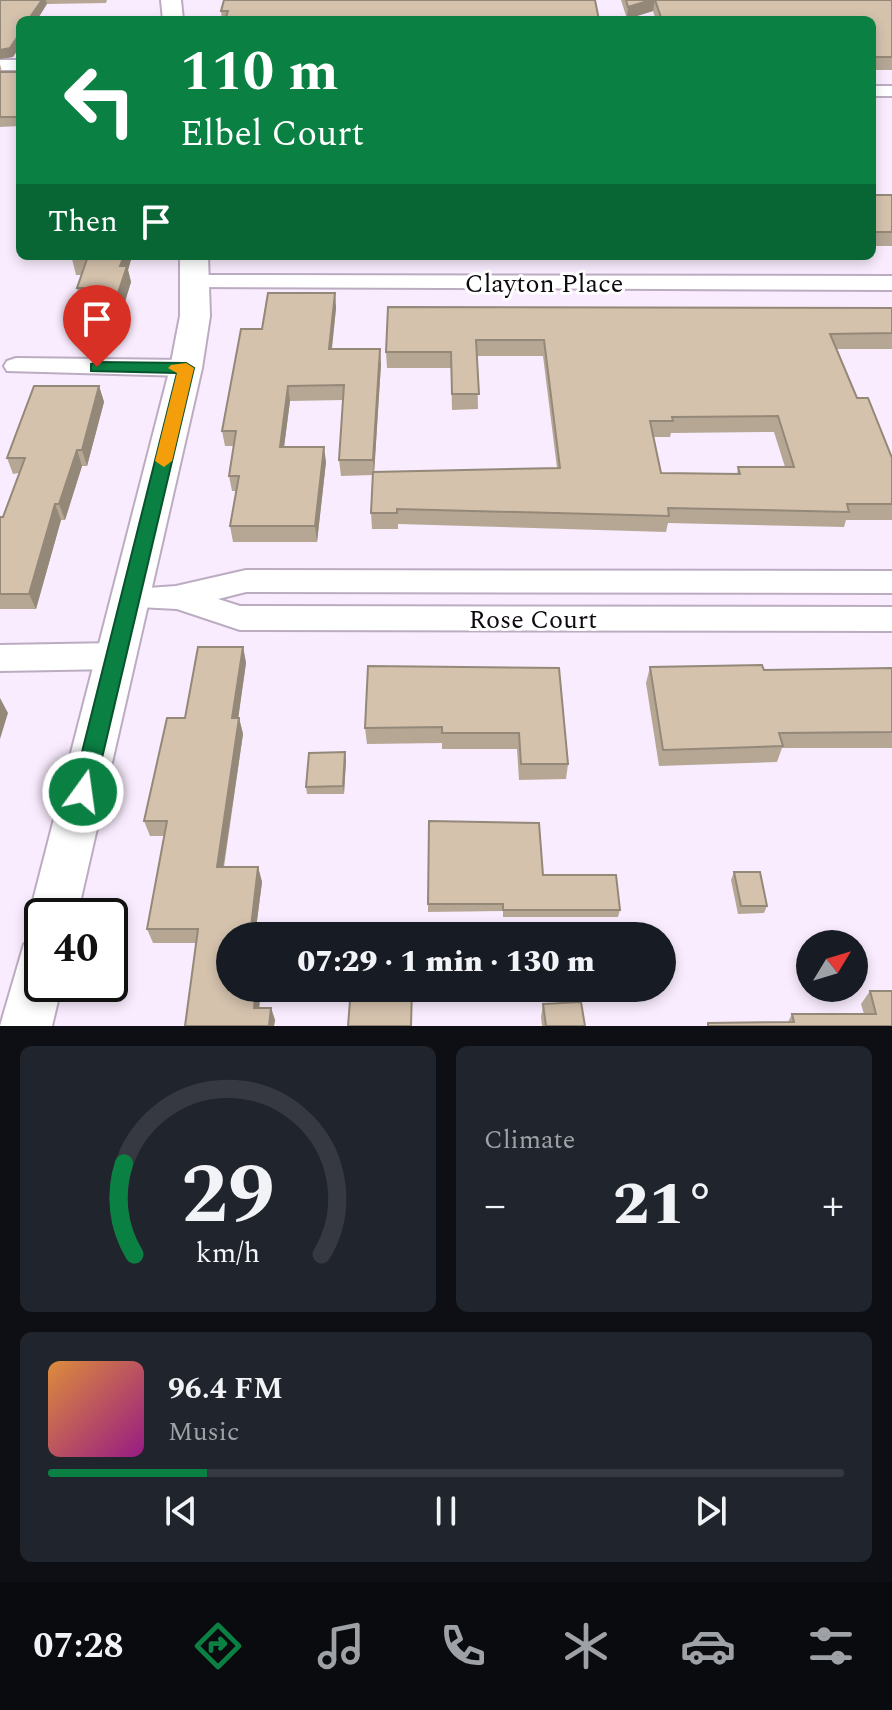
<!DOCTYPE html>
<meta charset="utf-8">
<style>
body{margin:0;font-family:Spectral,serif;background:#20242c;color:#f1f3f6;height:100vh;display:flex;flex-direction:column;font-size:30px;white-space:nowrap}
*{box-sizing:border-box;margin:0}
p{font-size:26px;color:#9ea1a6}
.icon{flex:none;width:44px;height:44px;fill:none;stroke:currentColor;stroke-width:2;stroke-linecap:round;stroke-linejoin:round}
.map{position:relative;height:1026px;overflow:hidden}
.sheet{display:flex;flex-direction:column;gap:20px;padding:20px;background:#0d0f14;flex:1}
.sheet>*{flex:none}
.guide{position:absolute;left:16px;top:16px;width:860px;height:244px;border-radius:12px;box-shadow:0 4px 12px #0003;background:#0b8043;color:#fff;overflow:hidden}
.needle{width:52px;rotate:52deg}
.tools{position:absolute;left:796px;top:930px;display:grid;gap:16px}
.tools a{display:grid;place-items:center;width:72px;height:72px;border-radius:50%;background:#171b24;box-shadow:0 4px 12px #0003;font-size:40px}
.speed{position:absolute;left:24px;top:898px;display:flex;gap:16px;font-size:40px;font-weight:700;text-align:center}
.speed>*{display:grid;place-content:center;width:104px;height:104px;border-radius:50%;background:#171b24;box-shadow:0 4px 12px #0003;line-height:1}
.speed .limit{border:4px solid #111;border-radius:12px;background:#fff;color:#111}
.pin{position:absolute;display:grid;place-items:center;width:68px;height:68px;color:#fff;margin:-82px -34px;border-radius:50% 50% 50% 0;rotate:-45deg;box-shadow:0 0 8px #0007}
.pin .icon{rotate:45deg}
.me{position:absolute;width:88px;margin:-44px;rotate:14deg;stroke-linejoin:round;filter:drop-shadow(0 0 6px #0008)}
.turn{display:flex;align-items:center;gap:28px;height:168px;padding:0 32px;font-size:36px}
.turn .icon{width:104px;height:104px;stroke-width:2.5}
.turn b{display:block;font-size:56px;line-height:68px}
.then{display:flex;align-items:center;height:76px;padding:0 32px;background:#0003;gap:16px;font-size:30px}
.big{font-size:60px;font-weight:800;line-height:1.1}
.sheet .card{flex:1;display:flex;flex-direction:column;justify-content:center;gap:12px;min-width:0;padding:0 28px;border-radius:12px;background:#20242c}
.sheet .dial{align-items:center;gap:0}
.dial svg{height:208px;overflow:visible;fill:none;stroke:#363941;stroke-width:7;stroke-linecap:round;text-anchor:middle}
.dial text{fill:#f1f3f6;stroke:none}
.song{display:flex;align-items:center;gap:24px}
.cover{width:96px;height:96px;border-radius:12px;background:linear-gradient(135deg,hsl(30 70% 55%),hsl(310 70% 35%))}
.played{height:8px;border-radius:4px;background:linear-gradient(90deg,#0b8043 20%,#363941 20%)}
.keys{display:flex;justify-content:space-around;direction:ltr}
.heat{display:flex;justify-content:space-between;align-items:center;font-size:44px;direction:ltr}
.sheet .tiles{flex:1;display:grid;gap:20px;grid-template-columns:1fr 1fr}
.card:last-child{grid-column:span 2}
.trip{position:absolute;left:216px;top:922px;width:460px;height:80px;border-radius:40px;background:#171b24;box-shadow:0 4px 12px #0003;font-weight:800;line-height:80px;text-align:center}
.dock{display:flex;height:128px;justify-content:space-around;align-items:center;background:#090b0e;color:#9ea1a6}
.dock .icon{width:56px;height:56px}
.dock .on{color:#0b8043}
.dock b{font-size:36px;color:#f1f3f6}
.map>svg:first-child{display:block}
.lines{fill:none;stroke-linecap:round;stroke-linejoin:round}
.minor-casing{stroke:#bcacc2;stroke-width:4}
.tertiary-casing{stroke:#bcacc2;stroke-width:4}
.minor{fill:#fff;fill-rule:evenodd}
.tertiary{fill:#fff;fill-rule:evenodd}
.wall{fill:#b6a795;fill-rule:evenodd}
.shaded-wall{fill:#948879}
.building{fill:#d4c2ad;stroke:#948879;stroke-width:2;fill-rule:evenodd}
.route{fill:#0b8043;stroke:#07532c;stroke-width:2}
.slow{fill:#f59e0b}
.labels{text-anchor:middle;stroke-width:6;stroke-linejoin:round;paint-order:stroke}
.street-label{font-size:26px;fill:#0e0910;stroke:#fff}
</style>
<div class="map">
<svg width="892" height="1026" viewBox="0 0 892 1026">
<rect width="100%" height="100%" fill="#f9ecfe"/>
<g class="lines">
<defs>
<path id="minor" d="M0,60H20V70H0Z
M872,86H892V96H872Z
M195,275L892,276V290L187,287L184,282L187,277Z
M16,358L186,360L198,368L186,376L7,371L4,366L7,361Z
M246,570L892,571V593L246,592L218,599L240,606L892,607V631L240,630L177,609L119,606L115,598L119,590L176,586Z
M116,643L127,647L132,656L127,665L116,669L0,671V645Z"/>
<path id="tertiary" d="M161,0H181L183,20H163Z
M180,256H208L210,316L202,368L77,916H42V935L36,932L29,916L170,368L180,316Z
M42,936V984H62L52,1026H0L24,944Z"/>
</defs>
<use href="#minor" class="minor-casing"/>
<use href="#tertiary" class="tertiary-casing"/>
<use href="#minor" class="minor"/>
<use href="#tertiary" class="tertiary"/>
</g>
<path class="wall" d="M0,0H107L106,3L47,4L20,20V46L13,57L0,59Z
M621,0H892V70H872V20H656L653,11L627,19Z
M221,11L599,20H222Z
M0,64L2,72H20V126L0,127Z
M872,195H892V246H872Z
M73,256H132L128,270L131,282L115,334H77L72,318L79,297L77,288L82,275H76L72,259Z
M254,256H296V260H254Z
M335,293L336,308L332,349L381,364L374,472L557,468L543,356H477L478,409L452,410L451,368H387L386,352L388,307L892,308V349H837L857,398L892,458V520H846L844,527L668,523L666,532L398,524V529H372L371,513L373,475L341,476L339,460L343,400L290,401L284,447L326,462L317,542H233L230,526L236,491H232L229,476L234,446H225L222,431L262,329ZM774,432L785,467H738L737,474L661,473L653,437H670L671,433Z
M99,386L104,402L87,466H82L65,520H61L36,609H0V517H3L19,473L13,474L7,458Z
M198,647H243L246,663L238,718H239L243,734L224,867H258L262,882L255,936H230V988H261L259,1008H271L275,1020L274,1026H185L197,943H153L147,929L164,836H150L144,821L167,718H185Z
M650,667L764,670L892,668V748H782L777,762L659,766L646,683Z
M559,668L568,764L566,779L519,780L517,749H442V743L367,744L365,728Z
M346,760L344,794H307L306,787Z
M734,872L767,906L764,913L738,914L731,880Z
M543,875L620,910L618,917H503V911L428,912V904Z
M870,991L892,1026H707L708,1023L788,1022L792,1014H864L861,1004Z
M543,1004L585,1026H542L541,1017Z"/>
<path class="shaded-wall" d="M42,0H46L47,4L37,20H28Z
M651,0H655L653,11L627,19L628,7Z
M20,33V46L13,57L0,59V50Z
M123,256H132L128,270L131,282L115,334L110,317Z
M335,293L336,308L330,364L329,349Z
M380,349L381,364L374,475L373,460Z
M99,386L104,402L87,466L82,450Z
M288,386L290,401L282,462L280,447Z
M324,447L326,462L317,542L315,526Z
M77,450L82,466L65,520L59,504Z
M55,504L61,520L36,609L29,594Z
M243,647L246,663L236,734L232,718Z
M0,698L8,713L0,739Z
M239,718L243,734L221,882L217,867Z
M345,752L346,760L344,794L343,786Z
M258,867L262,882L255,936H250Z
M256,988H261L258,1020L254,1008Z
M271,1008L275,1020L274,1026H269Z"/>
<path class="building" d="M0,0H42L28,20H20V33L10,48L0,50Z
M224,0H595L599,20H225L228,11H221Z
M626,0H651L628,7Z
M655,0H892V57H872V20H662Z
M0,72H20V117H0Z
M872,195H892V232H872Z
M73,256H124L120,266H127L110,317L72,318L83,288H77L87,259H72Z
M268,293H335L329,349H380L373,460H339L344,385L288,386L280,447H324L315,526H230L239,476H229L236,431H222L241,329H262Z
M388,307L892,308V333L830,334L857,398H868L892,458V504H847L849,512L668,508L669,516L397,509V513H371L373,472L560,468L544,340H476L479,394H452L451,352H386ZM778,416L794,467H738L740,474L661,473L650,421H673L672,417Z
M34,386H99L82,450H77L59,504H55L29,594H0V517H3L25,458H7Z
M198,647H243L232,718H239L217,867H258L250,936H230V988H256L254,1008H271L269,1026H185L198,929H147L167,821H144L167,718H185Z
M762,665L764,670L892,668V732L779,733L783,746L663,750L650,667Z
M368,666L559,668L568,764H521L519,733H442V727L365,728Z
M345,752L343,786L306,787L309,753Z
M429,821L539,823L543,875H616L620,910H503V904H428Z
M734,872H760L767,906H741Z
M351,988L412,989L411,1026H348Z
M870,991H892V1026H708V1023L794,1022L792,1014H876Z
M581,1002L585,1026H546L543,1004Z"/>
<path class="route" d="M97,362L186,363L194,368L94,792L91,799L83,802L75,799L72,792L177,373L91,371V364Z"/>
<path class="slow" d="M186,363L194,368L172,461L164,467L155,461L177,373L168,368L171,365Z"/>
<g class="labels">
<g class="street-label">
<text x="544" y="292">Clayton Place</text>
<text x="533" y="628">Rose Court</text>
</g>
</g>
</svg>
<div class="tools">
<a><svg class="needle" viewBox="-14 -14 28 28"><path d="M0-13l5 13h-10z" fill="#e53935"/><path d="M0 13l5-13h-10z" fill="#9ea1a6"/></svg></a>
</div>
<div class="speed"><div class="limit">40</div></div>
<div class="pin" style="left:97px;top:367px;background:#d93025"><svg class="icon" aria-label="arrive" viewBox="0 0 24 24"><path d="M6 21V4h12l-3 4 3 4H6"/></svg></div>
<svg class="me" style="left:83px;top:792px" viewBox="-20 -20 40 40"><circle r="17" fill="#0b8043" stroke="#fff" stroke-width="3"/><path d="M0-11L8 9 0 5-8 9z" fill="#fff"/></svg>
<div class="trip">07:29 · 1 min · 130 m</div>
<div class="guide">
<div class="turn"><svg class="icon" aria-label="left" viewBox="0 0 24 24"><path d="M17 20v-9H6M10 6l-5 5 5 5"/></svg><div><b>110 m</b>Elbel Court</div></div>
<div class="then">Then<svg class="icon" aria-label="arrive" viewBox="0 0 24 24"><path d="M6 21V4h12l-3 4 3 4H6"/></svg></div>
</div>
</div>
<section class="sheet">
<div class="tiles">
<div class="card dial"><svg viewBox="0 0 100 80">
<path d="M14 69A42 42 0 1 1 86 69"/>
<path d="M14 69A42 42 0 0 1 10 34" stroke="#0b8043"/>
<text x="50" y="56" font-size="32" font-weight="700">29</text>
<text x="50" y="72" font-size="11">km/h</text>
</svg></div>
<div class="card"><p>Climate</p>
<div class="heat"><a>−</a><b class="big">21°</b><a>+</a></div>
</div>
<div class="card">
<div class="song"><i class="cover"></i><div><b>96.4 FM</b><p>Music</p></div></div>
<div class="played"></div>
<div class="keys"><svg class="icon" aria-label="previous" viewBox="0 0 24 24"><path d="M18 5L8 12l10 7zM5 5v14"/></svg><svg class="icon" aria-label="pause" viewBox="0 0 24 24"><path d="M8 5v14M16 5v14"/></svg><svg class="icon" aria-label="next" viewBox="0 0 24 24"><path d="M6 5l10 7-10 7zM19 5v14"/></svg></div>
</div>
</div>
</section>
<nav class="dock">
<b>07:28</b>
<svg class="icon on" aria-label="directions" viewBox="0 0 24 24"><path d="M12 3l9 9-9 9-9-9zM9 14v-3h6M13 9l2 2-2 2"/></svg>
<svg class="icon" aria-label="music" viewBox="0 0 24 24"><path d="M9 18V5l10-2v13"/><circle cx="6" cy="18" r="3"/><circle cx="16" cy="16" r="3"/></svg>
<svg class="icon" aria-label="phone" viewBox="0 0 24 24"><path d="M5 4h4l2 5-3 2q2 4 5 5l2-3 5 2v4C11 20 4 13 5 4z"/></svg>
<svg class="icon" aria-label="climate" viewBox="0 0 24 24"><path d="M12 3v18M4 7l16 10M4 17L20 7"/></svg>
<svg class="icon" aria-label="car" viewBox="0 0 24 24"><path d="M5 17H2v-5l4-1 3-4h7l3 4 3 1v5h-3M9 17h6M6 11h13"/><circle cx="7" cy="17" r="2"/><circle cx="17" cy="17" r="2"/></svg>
<svg class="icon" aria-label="filters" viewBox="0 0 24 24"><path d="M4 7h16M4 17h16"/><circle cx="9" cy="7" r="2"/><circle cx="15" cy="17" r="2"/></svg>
</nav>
